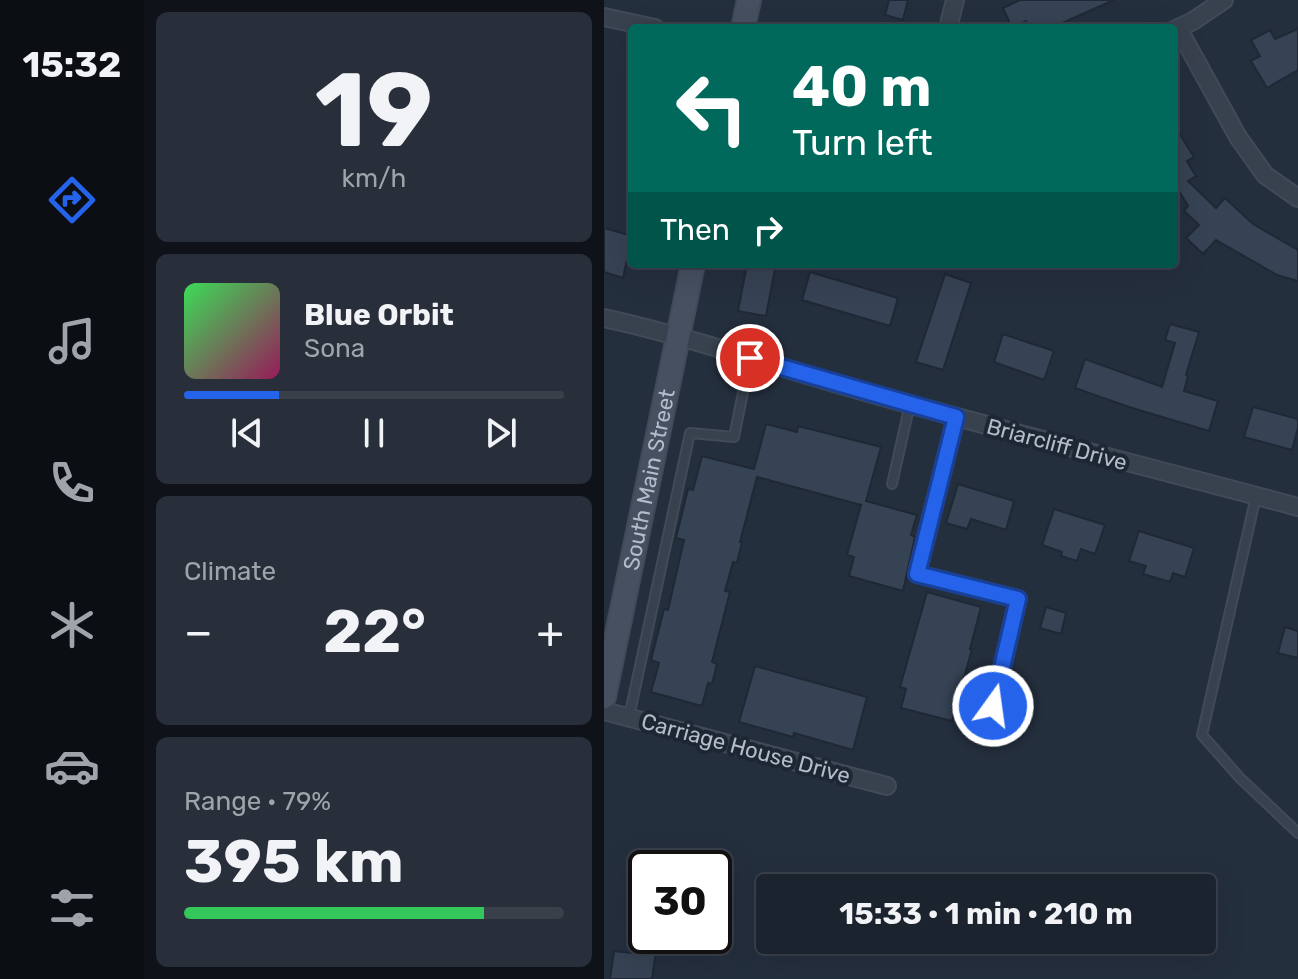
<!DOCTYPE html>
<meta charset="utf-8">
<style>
body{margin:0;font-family:Rubik,sans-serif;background:#282f3a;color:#f1f3f6;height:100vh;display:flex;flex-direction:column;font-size:30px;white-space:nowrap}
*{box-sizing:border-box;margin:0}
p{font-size:26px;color:#a0a4aa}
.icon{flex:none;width:44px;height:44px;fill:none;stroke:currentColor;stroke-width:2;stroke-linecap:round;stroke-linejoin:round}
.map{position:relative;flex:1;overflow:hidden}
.drawer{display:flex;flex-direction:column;gap:12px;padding:12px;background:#0f1319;width:460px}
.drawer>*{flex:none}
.banner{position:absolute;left:24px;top:24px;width:550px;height:244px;border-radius:8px;box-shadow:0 8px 32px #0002,0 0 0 2px #39404a;background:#00695c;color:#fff;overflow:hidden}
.speed{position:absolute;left:24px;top:850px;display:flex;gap:16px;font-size:40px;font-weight:700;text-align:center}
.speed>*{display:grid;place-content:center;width:104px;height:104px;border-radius:50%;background:#1b232e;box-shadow:0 8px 32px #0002,0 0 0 2px #39404a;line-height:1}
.speed .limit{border:4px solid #111;border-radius:12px;background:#fff;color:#111}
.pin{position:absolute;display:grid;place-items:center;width:68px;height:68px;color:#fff;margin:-34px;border:4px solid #fff;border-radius:50%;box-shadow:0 2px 8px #0007}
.me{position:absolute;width:88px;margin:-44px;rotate:14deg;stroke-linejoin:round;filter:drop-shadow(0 0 6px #0008)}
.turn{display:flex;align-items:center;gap:28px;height:168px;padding:0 32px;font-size:36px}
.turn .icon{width:104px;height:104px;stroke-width:2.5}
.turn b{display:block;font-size:56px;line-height:68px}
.then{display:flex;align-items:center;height:76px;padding:0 32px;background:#0003;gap:16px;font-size:30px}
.big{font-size:60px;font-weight:700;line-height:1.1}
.drawer .tile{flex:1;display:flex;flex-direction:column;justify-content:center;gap:12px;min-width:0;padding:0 28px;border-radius:12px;background:#282f3a}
.drawer .dial{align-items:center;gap:0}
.dial b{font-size:104px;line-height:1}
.song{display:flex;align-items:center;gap:24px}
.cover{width:96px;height:96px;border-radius:12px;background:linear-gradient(135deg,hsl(130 70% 55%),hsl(330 70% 35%))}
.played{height:8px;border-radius:4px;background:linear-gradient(90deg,#2563eb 25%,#39404a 25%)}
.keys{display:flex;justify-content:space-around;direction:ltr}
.heat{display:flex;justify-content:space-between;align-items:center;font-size:44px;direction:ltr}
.charge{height:12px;border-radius:6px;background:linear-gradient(90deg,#34c759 79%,#39404a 0)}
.trip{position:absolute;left:152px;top:874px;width:460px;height:80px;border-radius:8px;background:#1b232e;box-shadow:0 8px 32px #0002,0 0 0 2px #39404a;font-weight:700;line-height:80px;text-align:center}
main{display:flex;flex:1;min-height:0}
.menu{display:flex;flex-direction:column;width:144px;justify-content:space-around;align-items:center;background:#0b0e12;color:#a0a4aa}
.menu .icon{width:56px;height:56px}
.menu .current{color:#2563eb}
.menu b{font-size:36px;color:#f1f3f6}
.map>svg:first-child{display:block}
.building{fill:#364354;stroke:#1f2835;stroke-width:2}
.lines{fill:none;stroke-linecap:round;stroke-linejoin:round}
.lane-casing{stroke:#414a57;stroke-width:12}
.street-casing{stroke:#414a57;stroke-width:20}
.secondary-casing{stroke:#414a57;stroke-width:26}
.lane{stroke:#38414e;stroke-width:8}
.street{stroke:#38414e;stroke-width:16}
.secondary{stroke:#465061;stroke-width:22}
.route-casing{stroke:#184099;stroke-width:20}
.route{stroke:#2563eb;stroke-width:14}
.labels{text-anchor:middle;stroke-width:8;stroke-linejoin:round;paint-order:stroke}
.street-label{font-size:22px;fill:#b4bcc9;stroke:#1d2633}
</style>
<main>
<nav class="menu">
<b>15:32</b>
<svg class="icon current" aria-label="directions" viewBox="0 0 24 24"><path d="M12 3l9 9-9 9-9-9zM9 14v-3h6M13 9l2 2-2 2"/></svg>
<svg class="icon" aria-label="music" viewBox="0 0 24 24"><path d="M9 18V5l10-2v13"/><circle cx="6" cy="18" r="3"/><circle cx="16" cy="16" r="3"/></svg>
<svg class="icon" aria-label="phone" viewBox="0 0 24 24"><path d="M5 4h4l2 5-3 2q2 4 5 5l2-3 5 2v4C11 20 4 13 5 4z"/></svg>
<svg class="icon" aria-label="climate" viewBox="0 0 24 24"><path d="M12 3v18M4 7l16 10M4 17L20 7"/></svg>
<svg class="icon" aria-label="car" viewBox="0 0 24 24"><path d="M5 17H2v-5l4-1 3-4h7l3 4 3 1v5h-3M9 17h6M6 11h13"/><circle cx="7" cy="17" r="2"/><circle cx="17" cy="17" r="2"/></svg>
<svg class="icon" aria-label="filters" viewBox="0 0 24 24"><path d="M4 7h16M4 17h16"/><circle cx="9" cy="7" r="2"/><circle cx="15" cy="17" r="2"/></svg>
</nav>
<section class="drawer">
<div class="tile dial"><b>19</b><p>km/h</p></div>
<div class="tile">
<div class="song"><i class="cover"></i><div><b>Blue Orbit</b><p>Sona</p></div></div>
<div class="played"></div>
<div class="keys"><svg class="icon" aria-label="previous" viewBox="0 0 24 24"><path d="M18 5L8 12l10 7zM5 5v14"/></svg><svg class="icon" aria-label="pause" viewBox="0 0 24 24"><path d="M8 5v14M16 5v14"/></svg><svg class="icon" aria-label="next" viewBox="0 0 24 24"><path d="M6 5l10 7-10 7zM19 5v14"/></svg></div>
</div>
<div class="tile"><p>Climate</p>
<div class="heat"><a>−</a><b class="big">22°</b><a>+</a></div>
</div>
<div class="tile"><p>Range · 79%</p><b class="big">395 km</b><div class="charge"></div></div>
</section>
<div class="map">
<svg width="694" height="979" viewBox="0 0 694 979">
<rect width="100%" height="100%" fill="#242f3e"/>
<path class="building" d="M285,0H304L299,20L281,15Z
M416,0H510L447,28H426L422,21L408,28L399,8Z
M694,29V70L663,88L647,61L656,56L647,40L666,30L671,39Z
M570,125L590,157L583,161L592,176L584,181L612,208L621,198L649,224L694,250V281L673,275L612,240L599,254L582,238L595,225L580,211L584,206L573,188L570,190Z
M0,228L28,236L19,278L0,272Z
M143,264H172L162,316L134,311Z
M206,272L294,298L286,326L198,300Z
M341,274L367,283L339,370L312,362Z
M566,324L595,332L582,375L584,376L580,391L614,401L605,431L525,407L471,388L481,359L558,387L571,343L561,340Z
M399,334L450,351L440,380L390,362Z
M649,407L694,419V428L688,450L640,437Z
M162,424L193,432L194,426L277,447L262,501L313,515L307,535L311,537L299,591L245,576L250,557L243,555L257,505L153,477L136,542H138L133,563L129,562L121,591L126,592L108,662L113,664L108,684L104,683L98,706L47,692L55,663L47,660L60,609L64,610L80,540L72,538L84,489L89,490L98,456L150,469Z
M354,484L410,501L402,530L367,519L363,529L342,523Z
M450,509L501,525L491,554L477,549L473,561L457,556L458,552L438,545Z
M535,531L590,548L581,577L569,573L566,582L539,574L542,566L525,561Z
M323,592L377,607L366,649H368L348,721L297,708L302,689L296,687Z
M442,607L462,613L457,634L436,628Z
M681,627L694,631V658L674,653Z
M151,666L263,697L249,750L190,733L189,737L135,722Z
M28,947L52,951L48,979H6L10,951L27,953Z"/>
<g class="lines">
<defs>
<path id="lane" d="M288,484L306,404
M652,496L598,735L636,778L694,833
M25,717L86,433L130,437L146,358"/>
<path id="street" d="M0,17L51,28
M344,28L351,0
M574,28L634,137L661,175L694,198
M570,30L589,21L620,0
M0,318C87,337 172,367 258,391C403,432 549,468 694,507
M352,417L313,574L414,599L389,706
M0,711L283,786"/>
<g id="secondary">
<path d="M139,28L145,0"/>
<path id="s1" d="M0,697L89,264"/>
</g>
</defs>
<use href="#lane" class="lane-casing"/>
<use href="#street" class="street-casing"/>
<use href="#secondary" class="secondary-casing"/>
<use href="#lane" class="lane"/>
<use href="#street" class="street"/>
<use href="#secondary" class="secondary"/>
</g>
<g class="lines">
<defs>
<path id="route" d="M146,358L352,417L313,574L414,599L389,706"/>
</defs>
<use href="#route" class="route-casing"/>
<use href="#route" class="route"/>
</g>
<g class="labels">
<g class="street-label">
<text transform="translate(453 444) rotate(15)" y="8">Briarcliff Drive</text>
<text dy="8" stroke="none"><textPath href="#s1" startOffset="222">South Main Street</textPath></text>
<text transform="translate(142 748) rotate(15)" y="8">Carriage House Drive</text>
</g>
</g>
</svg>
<div class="speed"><div class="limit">30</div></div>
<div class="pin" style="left:146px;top:358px;background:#d93025"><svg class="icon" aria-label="arrive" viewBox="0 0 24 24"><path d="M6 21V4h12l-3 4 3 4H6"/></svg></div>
<svg class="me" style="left:389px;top:706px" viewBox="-20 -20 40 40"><circle r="17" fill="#2563eb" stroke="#fff" stroke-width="3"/><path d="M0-11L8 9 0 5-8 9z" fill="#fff"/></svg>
<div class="trip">15:33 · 1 min · 210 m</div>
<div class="banner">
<div class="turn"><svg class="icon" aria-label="left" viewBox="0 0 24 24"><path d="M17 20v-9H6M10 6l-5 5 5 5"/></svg><div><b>40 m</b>Turn left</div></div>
<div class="then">Then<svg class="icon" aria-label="right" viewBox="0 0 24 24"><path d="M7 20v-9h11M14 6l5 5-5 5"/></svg></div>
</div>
</div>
</main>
